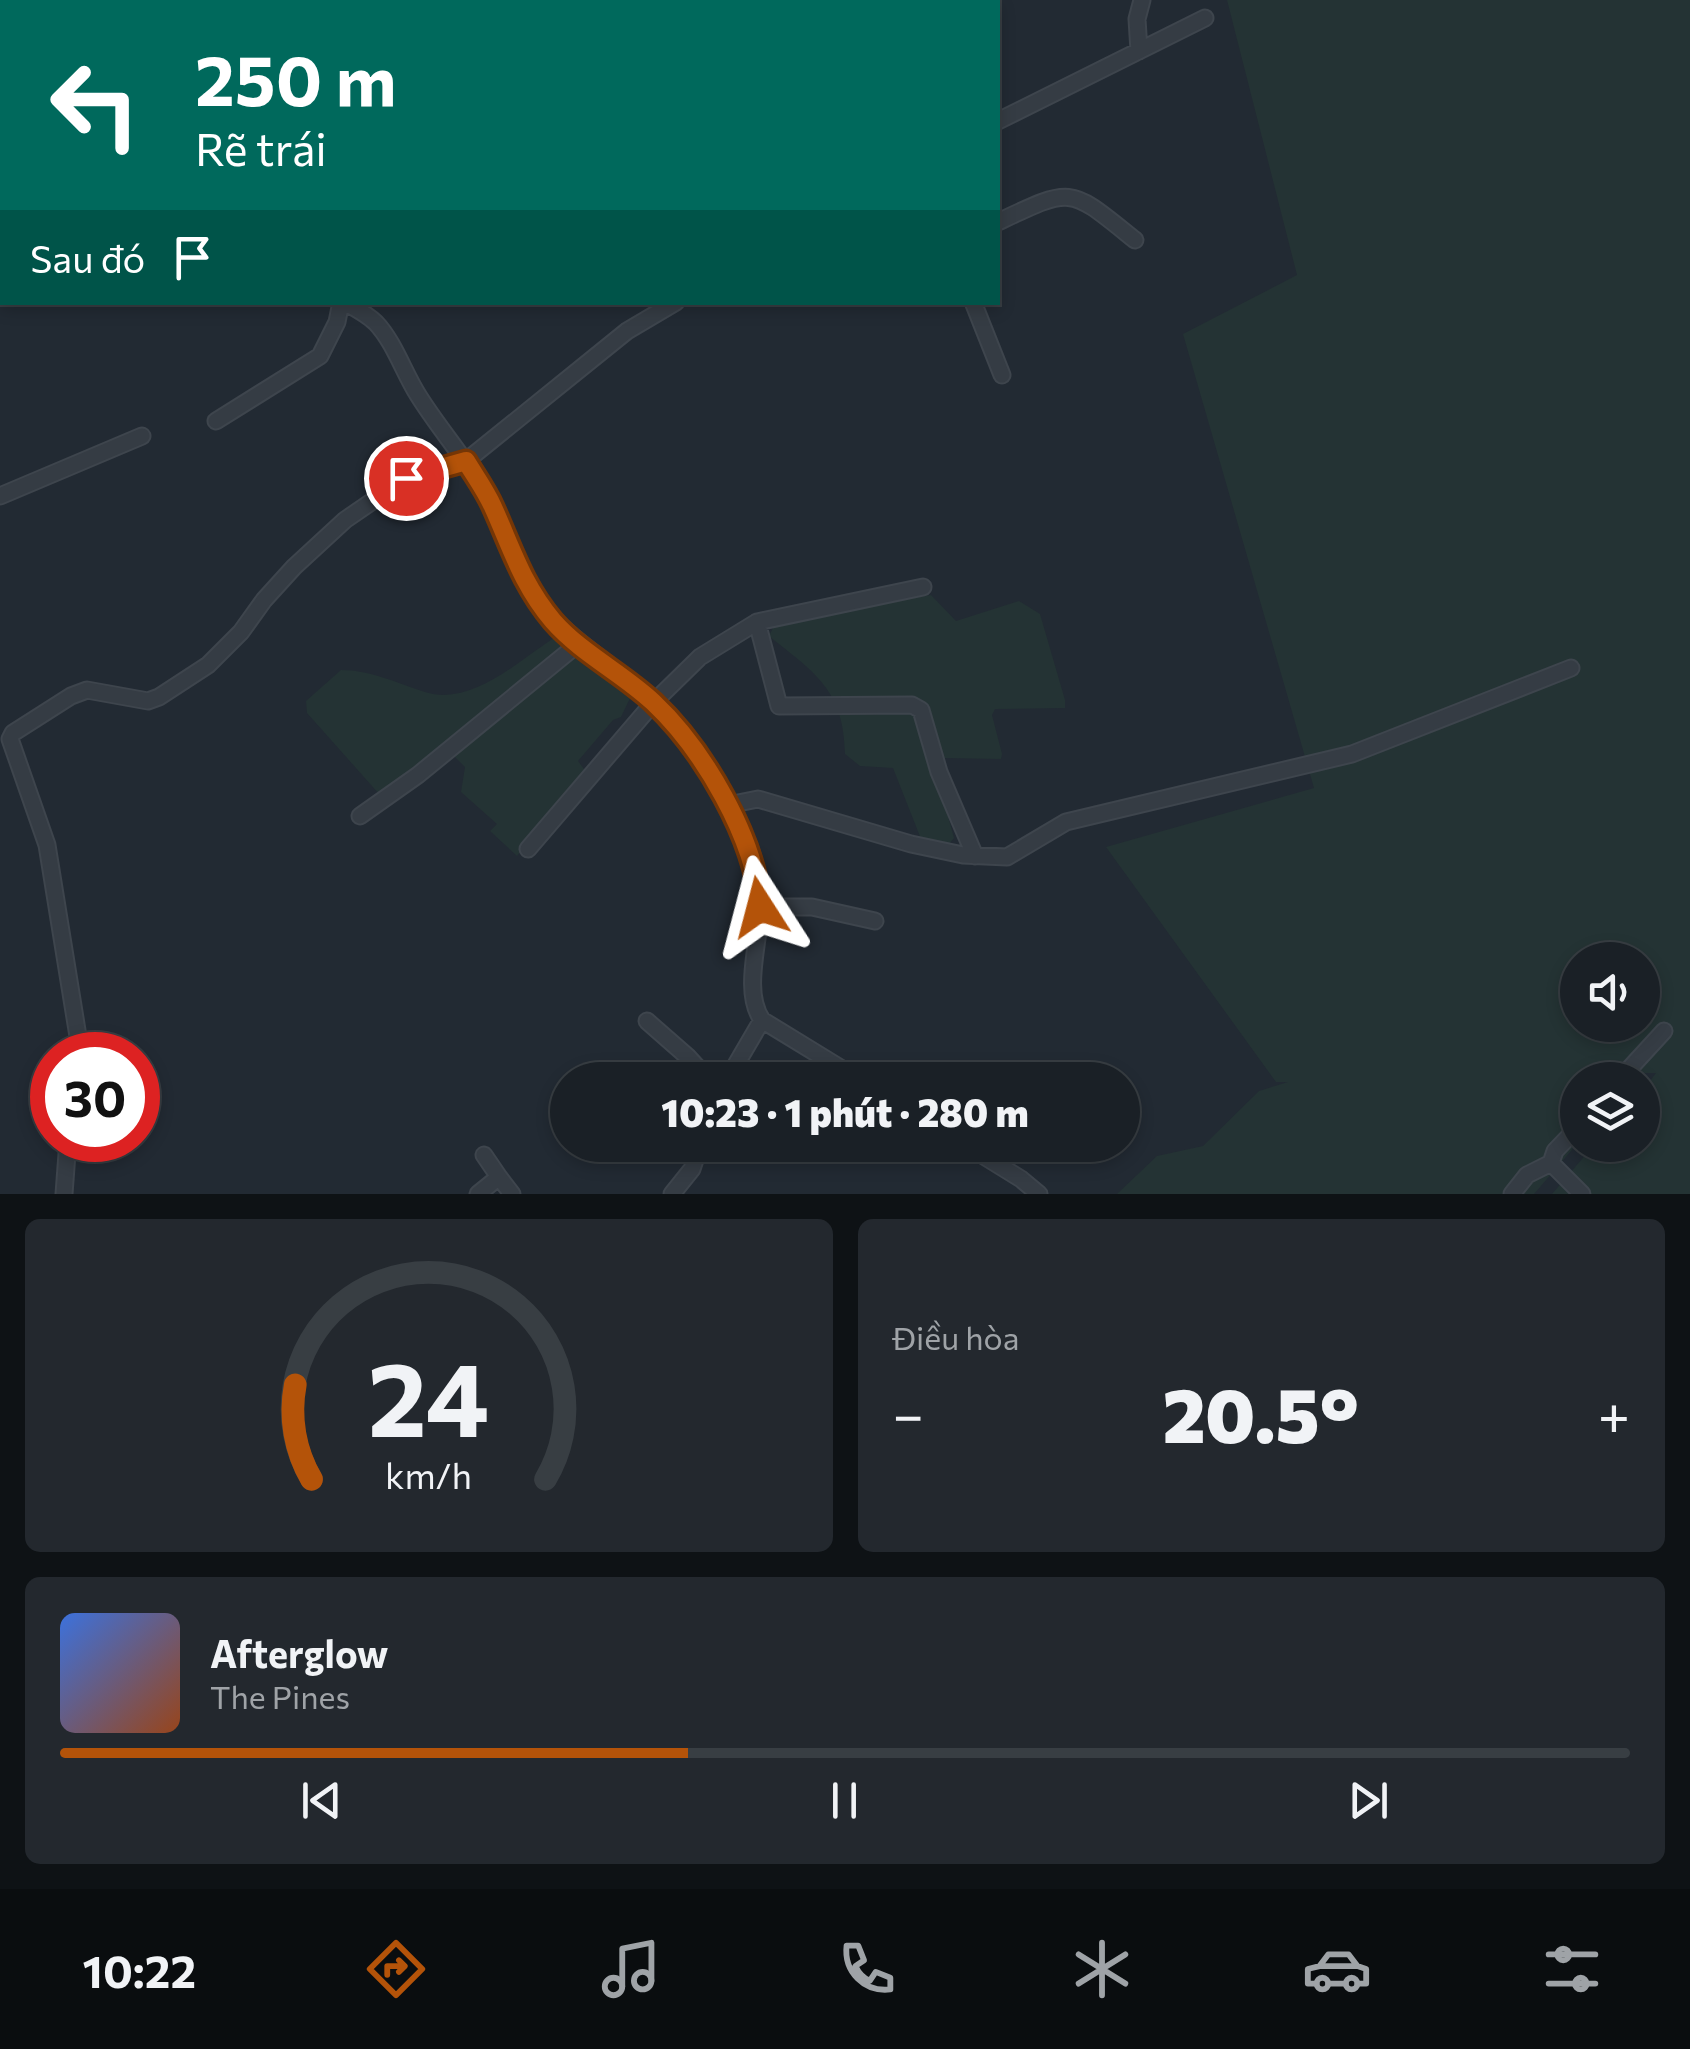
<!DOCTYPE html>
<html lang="vi">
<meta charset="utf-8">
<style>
body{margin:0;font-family:Commissioner,sans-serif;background:#23282e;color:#f1f3f6;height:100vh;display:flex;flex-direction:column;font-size:38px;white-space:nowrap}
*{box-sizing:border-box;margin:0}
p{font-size:32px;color:#9fa3a7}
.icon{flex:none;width:55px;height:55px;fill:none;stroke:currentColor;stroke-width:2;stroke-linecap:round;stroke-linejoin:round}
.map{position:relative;height:1194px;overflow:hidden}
.details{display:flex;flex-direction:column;gap:25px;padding:25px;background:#0e1215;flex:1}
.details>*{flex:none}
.guide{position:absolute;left:0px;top:0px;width:1000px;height:305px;box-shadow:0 5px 15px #0003,0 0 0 2px #383e43;background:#00695c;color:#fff;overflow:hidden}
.controls{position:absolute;left:1560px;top:942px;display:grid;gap:20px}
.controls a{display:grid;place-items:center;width:100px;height:100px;border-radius:50%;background:#1a2026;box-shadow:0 5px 15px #0003,0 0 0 2px #383e43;font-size:50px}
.speed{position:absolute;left:30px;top:1032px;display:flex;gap:20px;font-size:50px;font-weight:700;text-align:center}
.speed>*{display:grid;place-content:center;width:130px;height:130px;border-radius:50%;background:#1a2026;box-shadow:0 5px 15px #0003,0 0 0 2px #383e43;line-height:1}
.speed .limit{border:15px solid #d22;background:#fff;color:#111}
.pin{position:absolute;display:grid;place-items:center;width:85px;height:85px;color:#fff;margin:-42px;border:5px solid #fff;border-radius:50%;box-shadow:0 2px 10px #0007}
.me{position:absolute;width:110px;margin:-55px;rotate:351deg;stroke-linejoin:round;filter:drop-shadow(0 0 8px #0008)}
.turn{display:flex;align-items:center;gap:35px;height:210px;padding:0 30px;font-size:45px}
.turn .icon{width:130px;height:130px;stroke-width:2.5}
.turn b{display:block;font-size:70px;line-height:85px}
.then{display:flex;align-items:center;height:95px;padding:0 30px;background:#0003;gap:20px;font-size:38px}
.big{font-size:75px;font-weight:800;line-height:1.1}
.details .card{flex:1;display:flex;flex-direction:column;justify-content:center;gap:15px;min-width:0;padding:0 35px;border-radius:15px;background:#23282e}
.details .dial{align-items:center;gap:0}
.dial svg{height:260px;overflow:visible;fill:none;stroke:#383e43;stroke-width:7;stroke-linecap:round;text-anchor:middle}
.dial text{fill:#f1f3f6;stroke:none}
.song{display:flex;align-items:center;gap:30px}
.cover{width:120px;height:120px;border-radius:15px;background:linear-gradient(135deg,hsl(220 70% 55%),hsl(20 70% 35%))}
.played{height:10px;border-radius:5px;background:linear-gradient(90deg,#b45309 40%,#383e43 40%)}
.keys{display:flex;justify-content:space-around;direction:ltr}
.heat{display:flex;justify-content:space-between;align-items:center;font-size:55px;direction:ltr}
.details .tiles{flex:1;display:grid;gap:25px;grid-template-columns:1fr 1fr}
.card:last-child{grid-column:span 2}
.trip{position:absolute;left:550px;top:1062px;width:590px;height:100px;border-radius:50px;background:#1a2026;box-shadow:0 5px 15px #0003,0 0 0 2px #383e43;font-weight:800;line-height:100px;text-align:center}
.tabs{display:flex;height:160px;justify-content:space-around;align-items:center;background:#0a0d0f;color:#9fa3a7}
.tabs .icon{width:70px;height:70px}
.tabs .current{color:#b45309}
.tabs b{font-size:45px;color:#f1f3f6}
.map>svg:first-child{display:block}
.green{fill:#243334;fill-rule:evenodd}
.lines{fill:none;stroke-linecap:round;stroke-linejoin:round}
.minor-casing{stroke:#3e454d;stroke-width:19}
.minor{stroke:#353c44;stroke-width:15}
.route-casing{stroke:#753606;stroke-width:25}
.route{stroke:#b45309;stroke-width:18}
</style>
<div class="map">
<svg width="1690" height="1194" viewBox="0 0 1690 1194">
<rect width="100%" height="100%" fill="#222a33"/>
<path class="green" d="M162,0H439L162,2Z
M1227,0H1690V1194H1552L1594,1145H1642L1643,1090L1656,1073H1630L1631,1080H1578L1577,1144L1534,1194H1117L1157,1156L1203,1146L1259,1091L1288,1082H1276L1106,847L1314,788L1183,334L1297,275ZM1578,960H1642V1025H1578Z
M931,595L956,621L1019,601L1040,614L1065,700V708L995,709L992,715L1002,754L1001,759L944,758L935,768L954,838L948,845L921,839L893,768L860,766L845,754C844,690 815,673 769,636L775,624L785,621Z
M557,636H564L633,692L621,717L613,720L578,761L587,773L517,856L490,831L497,824L461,792L465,767L445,747L380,795L307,713L306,701L341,670C370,670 397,683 425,692C472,707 519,660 557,636Z"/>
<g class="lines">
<defs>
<path id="minor" d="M148,0V2
M898,2L899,0
M1139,51L1137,19L1142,0
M998,121L1205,18
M0,203L2,202
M998,222C1074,186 1069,187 1135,240
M344,302C355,308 367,314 376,323C394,342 404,373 418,395C441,432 470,463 490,502C506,531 512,564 531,592C564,639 614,663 654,703C690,738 727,796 747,841C756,862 760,886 760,908C760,941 742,991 762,1020L727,1080
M973,302L1002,375
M216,421L320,356L337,322L341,302
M0,496L142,436
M757,622L779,706L912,705L921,710L939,772L975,856
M728,805L758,799L911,844L963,855L1007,857L1066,822L1352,754L1571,668
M360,816L418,775L578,644
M528,849L654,702L700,657L757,622L923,587
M760,907H812L875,921
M762,1020L860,1080
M647,1021L688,1057L709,1080
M81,1055L47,845L10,739L13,733L71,696L87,690L148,701L159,697L208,665L241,632L264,600L294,567L345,520L406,478L466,461L627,331L676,302
M1619,1080L1664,1031
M966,1145L1021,1179L1039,1194
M484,1155L499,1177
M1551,1163L1555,1151L1578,1127
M64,1194L68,1140
M478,1194L499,1177L512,1194
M672,1194L692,1169L700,1145
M1512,1194L1527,1175L1551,1163L1582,1194"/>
</defs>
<use href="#minor" class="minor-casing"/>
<use href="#minor" class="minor"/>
</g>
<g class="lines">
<defs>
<path id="route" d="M406,478L466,461C475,476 486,491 493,507C512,549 522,584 553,621C581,653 622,673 653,702C703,749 756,839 760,907"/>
</defs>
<use href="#route" class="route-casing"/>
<use href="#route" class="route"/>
</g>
</svg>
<div class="controls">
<a><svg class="icon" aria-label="sound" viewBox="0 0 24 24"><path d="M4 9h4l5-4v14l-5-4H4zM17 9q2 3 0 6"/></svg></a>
<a><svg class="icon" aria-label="layers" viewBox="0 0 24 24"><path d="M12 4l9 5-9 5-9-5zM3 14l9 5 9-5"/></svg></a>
</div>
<div class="speed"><div class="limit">30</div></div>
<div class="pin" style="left:406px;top:478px;background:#d93025"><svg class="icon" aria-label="arrive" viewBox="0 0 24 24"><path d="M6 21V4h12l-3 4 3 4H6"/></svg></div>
<svg class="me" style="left:760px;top:907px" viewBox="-20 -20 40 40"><path d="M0-17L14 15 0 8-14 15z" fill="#b45309" stroke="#fff" stroke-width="4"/></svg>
<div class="trip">10:23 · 1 phút · 280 m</div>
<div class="guide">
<div class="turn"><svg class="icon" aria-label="left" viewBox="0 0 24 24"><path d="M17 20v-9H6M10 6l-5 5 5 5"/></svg><div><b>250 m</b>Rẽ trái</div></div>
<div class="then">Sau đó<svg class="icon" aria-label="arrive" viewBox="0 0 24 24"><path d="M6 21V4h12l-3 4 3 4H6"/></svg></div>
</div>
</div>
<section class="details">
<div class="tiles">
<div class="card dial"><svg viewBox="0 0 100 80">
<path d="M14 69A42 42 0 1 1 86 69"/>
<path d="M14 69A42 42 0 0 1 9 40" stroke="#b45309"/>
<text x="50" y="56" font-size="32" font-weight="700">24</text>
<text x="50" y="72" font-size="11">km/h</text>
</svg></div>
<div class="card"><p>Điều hòa</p>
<div class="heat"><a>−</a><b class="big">20.5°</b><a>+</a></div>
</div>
<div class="card">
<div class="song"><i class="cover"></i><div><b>Afterglow</b><p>The Pines</p></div></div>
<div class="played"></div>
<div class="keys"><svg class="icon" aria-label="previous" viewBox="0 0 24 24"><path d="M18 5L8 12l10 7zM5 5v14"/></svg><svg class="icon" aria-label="pause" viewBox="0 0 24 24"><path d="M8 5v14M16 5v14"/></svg><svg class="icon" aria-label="next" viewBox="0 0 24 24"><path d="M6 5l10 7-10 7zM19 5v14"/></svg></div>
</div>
</div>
</section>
<nav class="tabs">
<b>10:22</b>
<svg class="icon current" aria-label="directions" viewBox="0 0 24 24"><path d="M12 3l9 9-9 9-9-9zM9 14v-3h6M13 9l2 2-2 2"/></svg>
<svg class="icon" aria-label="music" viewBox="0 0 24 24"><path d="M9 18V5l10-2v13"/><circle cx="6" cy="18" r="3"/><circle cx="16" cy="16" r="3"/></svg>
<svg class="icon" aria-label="phone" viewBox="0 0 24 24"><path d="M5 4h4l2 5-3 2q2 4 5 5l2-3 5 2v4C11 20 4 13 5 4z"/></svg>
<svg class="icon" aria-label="climate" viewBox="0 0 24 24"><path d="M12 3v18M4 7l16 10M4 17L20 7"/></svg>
<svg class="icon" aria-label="car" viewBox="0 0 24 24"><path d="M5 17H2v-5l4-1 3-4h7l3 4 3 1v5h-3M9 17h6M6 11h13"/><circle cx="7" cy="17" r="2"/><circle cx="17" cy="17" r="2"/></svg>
<svg class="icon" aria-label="filters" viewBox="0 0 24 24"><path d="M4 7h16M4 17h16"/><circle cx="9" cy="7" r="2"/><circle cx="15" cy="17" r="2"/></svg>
</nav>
